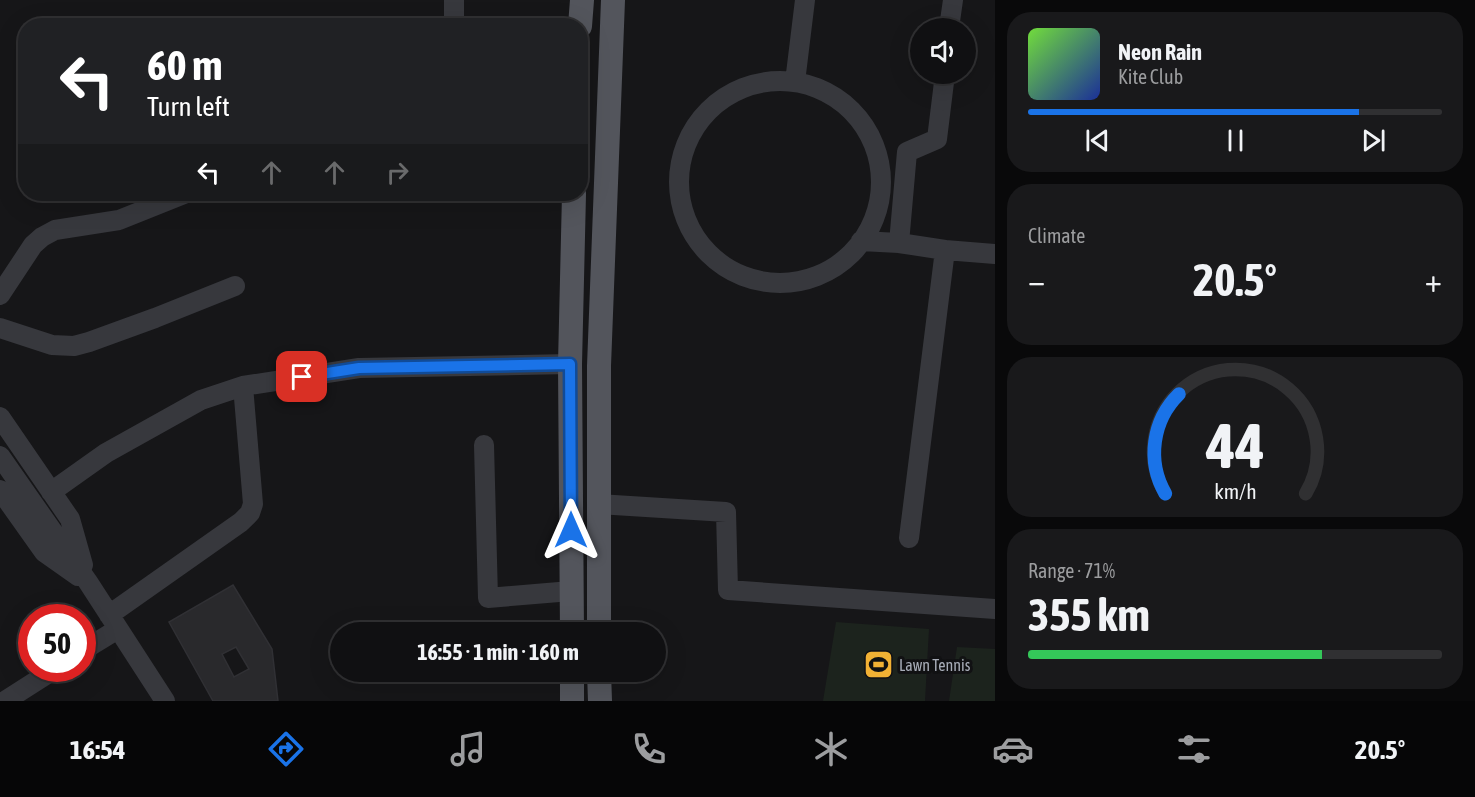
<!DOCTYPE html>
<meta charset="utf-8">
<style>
body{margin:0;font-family:"Asap Condensed",sans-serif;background:#19191b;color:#f1f3f6;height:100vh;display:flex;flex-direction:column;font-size:22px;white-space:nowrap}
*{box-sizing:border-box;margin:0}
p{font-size:20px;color:#9c9d9f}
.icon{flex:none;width:33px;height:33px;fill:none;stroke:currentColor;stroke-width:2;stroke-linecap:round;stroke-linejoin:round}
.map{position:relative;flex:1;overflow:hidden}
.sheet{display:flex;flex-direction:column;gap:12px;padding:12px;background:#09090a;width:480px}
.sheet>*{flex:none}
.guide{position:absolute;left:18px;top:18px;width:570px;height:183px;border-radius:24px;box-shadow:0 6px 24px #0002,0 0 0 2px #303032;background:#202124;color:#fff;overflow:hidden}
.tools{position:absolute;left:910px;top:18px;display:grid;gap:12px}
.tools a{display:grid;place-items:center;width:66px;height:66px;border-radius:50%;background:#101012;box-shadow:0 6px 24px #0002,0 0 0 2px #303032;font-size:30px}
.speed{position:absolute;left:18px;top:604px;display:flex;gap:12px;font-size:30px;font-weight:700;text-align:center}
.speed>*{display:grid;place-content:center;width:78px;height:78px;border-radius:50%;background:#101012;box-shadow:0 6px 24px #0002,0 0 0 2px #303032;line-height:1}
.speed .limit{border:9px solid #d22;background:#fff;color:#111}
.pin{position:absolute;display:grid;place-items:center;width:51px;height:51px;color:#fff;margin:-26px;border-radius:12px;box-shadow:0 3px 9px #0006}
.me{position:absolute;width:66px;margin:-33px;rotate:0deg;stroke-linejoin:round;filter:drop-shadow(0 0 4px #0008)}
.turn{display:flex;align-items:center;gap:21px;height:126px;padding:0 30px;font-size:27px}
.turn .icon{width:78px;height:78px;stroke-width:2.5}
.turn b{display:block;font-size:42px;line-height:51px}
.lanes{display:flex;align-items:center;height:57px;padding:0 30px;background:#0003;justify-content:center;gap:30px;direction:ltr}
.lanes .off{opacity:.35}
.big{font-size:45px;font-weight:700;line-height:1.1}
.sheet .widget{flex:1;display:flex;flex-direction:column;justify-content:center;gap:9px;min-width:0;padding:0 21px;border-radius:24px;background:#19191b}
.sheet .dial{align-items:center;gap:0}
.dial svg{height:156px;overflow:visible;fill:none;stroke:#303032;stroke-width:7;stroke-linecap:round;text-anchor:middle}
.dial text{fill:#f1f3f6;stroke:none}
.song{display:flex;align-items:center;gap:18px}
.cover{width:72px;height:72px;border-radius:9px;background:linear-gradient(135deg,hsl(100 70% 55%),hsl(230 70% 35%))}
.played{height:6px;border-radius:3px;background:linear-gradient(90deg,#1a73e8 80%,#303032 80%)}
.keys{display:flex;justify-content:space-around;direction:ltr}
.heat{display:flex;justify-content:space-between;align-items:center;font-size:33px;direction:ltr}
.charge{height:9px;border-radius:4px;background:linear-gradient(90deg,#34c759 71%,#303032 0)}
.trip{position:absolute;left:330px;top:622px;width:336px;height:60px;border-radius:30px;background:#101012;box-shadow:0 6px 24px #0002,0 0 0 2px #303032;font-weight:700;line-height:60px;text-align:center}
.menu{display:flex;height:96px;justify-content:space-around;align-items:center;background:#060607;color:#9c9d9f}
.menu .icon{width:42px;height:42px}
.menu .on{color:#1a73e8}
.menu b{font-size:27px;color:#f1f3f6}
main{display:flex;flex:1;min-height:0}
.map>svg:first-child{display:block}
.green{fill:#1c231d}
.building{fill:#29292c;stroke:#303034;stroke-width:1.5;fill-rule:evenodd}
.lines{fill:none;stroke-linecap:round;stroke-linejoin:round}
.minor{stroke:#37383d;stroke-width:20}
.major{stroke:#53555c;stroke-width:24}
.route-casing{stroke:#114b97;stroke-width:15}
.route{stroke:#1a73e8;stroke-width:10}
.labels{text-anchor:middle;stroke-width:6;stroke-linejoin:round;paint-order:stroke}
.poi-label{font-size:16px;fill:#a8adb8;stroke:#111113;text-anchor:start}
</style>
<main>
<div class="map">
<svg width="995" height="701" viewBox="0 0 995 701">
<rect width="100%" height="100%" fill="#161618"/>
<path class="green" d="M836,622L929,629L925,701H823Z
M957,647L995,649V701H949Z"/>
<path class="building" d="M233,585L272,649L278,701H213L169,622ZM236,647L249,669L234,677L222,654Z"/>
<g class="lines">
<path class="minor" d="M454,26V0
M949,28L953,0
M679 182a101 101 0 1 1 202 0a101 101 0 1 1-202 0Z
M795,82L805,0
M861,241L899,243L945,250L909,538
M899,243L907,152L937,139L945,74
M945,250L995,254
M0,295L33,245L42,237L55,230L119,220L184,194
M0,328L52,345L74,346L89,342L155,318L235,286
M0,417L70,519L83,565
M484,445L488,598L571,591
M0,456L88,582L165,701
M0,490L44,552L78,576
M51,492L106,453L201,400L243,386L359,368L570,364
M598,504L726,512L728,590L995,609
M109,615L241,522L250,513L253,504L243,386
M82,651L118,629
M5,701L55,669"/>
<path class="major" d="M580,26L582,0
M572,633L570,364L574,194
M599,633V366L613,0
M572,672V701
M599,672L600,701"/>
</g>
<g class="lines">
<defs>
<path id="route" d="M302,377L359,368L570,364L571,530"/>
</defs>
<use href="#route" class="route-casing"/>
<use href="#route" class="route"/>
</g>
<defs>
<symbol id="stadium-square" viewBox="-11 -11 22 22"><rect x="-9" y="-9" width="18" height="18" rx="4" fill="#f2b134" stroke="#111113"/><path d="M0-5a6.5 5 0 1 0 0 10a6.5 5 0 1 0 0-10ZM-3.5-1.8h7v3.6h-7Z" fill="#111"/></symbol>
</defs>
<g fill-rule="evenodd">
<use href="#stadium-square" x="862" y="648" width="33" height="33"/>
</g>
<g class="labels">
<g class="poi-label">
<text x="899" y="671">Lawn Tennis</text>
</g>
</g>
</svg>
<div class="tools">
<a><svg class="icon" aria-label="sound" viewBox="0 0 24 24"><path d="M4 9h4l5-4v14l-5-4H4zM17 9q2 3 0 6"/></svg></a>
</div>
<div class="speed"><div class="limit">50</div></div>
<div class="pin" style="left:302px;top:377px;background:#d93025"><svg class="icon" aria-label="arrive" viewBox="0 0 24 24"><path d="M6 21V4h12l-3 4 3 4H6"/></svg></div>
<svg class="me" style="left:571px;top:530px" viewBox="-20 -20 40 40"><path d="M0-17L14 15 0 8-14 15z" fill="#1a73e8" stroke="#fff" stroke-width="4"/></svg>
<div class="trip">16:55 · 1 min · 160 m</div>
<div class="guide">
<div class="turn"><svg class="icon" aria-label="left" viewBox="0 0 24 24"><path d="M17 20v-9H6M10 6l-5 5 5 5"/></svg><div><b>60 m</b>Turn left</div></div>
<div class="lanes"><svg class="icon" aria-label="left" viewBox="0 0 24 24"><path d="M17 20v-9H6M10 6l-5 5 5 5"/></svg><svg class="icon off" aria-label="ahead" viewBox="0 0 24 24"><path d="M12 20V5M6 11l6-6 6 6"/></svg><svg class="icon off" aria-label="ahead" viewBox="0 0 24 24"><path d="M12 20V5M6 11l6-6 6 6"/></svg><svg class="icon off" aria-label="right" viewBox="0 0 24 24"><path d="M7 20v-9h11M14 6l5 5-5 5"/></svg></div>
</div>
</div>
<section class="sheet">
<div class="widget">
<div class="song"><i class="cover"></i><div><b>Neon Rain</b><p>Kite Club</p></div></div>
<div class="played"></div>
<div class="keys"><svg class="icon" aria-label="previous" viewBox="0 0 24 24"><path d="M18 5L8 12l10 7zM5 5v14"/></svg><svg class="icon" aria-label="pause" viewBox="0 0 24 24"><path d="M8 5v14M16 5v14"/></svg><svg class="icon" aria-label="next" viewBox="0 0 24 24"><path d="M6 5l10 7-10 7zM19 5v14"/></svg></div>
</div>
<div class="widget"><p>Climate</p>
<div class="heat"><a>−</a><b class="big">20.5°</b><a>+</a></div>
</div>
<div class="widget dial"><svg viewBox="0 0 100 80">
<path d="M14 69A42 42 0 1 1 86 69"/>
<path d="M14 69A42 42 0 0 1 21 18" stroke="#1a73e8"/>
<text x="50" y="56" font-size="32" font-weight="700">44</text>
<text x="50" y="72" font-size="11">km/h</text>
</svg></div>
<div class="widget"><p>Range · 71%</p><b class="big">355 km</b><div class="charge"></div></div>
</section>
</main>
<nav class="menu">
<b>16:54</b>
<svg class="icon on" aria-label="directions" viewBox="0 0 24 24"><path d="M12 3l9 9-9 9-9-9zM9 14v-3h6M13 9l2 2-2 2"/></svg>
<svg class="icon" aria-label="music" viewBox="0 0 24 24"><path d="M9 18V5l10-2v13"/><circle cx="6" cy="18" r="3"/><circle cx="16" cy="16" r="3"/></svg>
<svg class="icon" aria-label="phone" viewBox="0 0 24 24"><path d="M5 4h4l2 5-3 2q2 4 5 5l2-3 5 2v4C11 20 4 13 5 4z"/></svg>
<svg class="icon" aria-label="climate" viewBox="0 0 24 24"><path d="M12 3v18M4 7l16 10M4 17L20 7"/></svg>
<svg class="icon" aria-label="car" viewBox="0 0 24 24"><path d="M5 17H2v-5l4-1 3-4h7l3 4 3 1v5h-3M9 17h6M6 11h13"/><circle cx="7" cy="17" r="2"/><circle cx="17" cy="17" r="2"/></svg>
<svg class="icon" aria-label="filters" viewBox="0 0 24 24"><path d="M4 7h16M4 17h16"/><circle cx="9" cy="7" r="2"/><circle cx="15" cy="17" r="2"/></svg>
<b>20.5°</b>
</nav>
